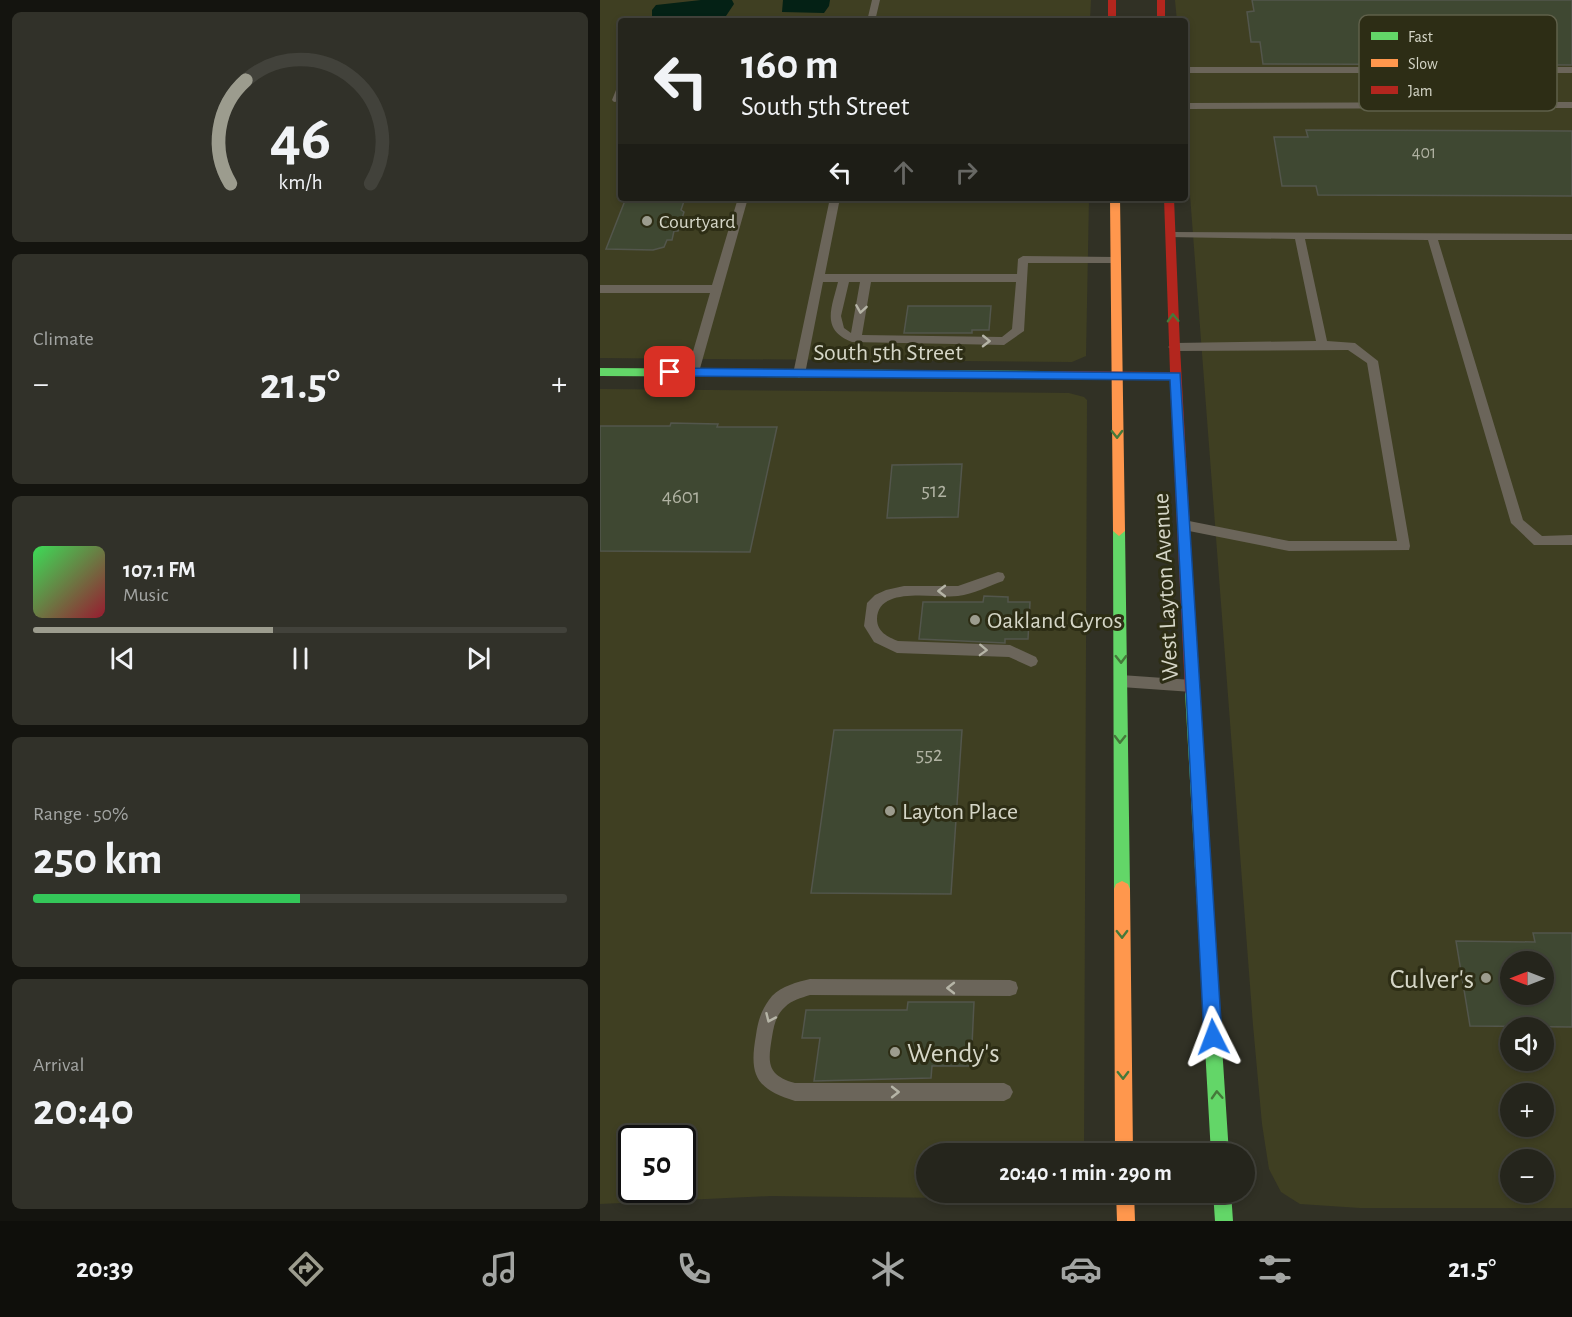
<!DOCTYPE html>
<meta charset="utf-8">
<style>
body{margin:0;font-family:"Alegreya Sans",sans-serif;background:#313129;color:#f1f3f6;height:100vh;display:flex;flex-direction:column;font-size:22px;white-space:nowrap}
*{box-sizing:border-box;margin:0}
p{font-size:20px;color:#a3a5a3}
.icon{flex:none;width:33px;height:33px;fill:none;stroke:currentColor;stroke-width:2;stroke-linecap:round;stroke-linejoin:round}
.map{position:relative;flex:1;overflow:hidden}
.sheet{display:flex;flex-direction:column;gap:12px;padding:12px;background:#14140f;width:600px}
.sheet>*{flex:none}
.guide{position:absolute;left:18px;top:18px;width:570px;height:183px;border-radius:6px;box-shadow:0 3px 9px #0003,0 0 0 2px #42423b;background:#25251c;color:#f1f3f6;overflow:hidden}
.needle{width:39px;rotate:270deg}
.tools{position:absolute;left:900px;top:951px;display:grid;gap:12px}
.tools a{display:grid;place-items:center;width:54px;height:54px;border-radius:50%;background:#25251c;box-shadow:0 3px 9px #0003,0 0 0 2px #42423b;font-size:30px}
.speed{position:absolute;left:18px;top:1125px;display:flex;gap:12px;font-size:30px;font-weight:700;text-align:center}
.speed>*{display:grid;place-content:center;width:78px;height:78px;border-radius:50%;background:#25251c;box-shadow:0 3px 9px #0003,0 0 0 2px #42423b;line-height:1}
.speed .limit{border:3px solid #111;border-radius:9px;background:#fff;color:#111}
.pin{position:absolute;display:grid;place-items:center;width:51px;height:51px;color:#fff;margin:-26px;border-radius:12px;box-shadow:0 3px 9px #0006}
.me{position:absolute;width:66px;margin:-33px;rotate:357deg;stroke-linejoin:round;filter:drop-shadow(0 0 4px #0008)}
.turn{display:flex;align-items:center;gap:21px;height:126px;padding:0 24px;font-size:27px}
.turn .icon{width:78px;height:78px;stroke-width:2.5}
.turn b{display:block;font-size:42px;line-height:51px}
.lanes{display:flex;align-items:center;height:57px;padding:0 24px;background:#0003;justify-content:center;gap:30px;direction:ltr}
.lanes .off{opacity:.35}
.big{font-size:45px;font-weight:600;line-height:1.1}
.sheet .tile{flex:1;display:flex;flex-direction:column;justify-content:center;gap:9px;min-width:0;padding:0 21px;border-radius:9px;background:#313129}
.sheet .dial{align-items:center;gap:0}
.dial svg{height:156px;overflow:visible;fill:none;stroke:#42423b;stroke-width:7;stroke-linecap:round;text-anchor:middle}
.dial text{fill:#f1f3f6;stroke:none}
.song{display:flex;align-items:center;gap:18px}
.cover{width:72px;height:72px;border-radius:9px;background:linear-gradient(135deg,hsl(130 70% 55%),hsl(350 70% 35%))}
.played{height:6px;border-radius:3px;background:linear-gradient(90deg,#9c9c8e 45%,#42423b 45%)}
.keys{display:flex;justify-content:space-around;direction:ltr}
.heat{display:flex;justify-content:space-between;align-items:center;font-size:33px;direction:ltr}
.charge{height:9px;border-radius:4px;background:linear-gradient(90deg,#34c759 50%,#42423b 0)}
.trip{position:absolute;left:316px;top:1143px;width:339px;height:60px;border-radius:30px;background:#25251c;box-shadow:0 3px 9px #0003,0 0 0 2px #42423b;font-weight:600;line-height:60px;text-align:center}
.tabs{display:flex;height:96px;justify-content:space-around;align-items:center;background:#0f0f0b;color:#a3a5a3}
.tabs .icon{width:42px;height:42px}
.tabs .on{color:#9c9c8e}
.tabs b{font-size:27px;color:#f1f3f6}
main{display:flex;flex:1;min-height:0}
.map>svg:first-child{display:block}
.built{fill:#3f3f22;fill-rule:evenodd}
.water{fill:#042115}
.building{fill:#3f4832;stroke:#53564c;stroke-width:1.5;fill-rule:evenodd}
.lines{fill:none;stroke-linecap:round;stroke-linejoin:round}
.lane{fill:#6b655a;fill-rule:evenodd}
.fast{fill:#63d668;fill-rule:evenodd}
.slow{fill:#ff974d;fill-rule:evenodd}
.jam{fill:#b3261e;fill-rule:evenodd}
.oneway{stroke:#b5b4a6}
.oneway2{stroke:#45793a}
.route{fill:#1a73e8;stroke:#114b97;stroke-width:1.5}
.poi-dot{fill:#9c9c8e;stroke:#2d2d15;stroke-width:2}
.labels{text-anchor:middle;stroke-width:6;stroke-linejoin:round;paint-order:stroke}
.far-number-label{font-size:18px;fill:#b0b2a2}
.far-poi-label{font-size:20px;fill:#d5d6c7;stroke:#2d2d15;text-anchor:start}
.number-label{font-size:21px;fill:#b0b2a2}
.street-label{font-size:24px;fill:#d5d6c7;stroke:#2d2d15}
.poi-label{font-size:24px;fill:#d5d6c7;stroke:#2d2d15;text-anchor:start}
.near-poi-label{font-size:28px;fill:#d5d6c7;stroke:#2d2d15;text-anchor:end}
.key{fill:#2d2d15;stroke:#5f604a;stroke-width:1.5}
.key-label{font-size:16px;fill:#d5d6c7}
</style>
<main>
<section class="sheet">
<div class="tile dial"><svg viewBox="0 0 100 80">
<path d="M14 69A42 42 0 1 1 86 69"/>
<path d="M14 69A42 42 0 0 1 22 16" stroke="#9c9c8e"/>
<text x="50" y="56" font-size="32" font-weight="700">46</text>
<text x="50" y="72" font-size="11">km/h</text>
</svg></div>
<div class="tile"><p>Climate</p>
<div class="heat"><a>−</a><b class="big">21.5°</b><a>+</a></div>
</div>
<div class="tile">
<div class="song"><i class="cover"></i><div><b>107.1 FM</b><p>Music</p></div></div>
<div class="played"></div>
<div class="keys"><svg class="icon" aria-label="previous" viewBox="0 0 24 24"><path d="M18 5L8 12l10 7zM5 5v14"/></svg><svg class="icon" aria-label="pause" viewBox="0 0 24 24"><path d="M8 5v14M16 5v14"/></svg><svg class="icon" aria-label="next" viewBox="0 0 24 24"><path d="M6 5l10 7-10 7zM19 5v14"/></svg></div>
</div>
<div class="tile"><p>Range · 50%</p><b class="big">250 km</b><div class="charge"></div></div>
<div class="tile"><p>Arrival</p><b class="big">20:40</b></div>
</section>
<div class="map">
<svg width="972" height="1221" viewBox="0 0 972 1221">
<rect width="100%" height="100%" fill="#313125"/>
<path class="built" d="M0,0H491L490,21H21V198H489L486,356L472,362L0,358Z
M575,0H972V1208H760L700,1204L681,1192L669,1169L662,1124L653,1025L585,129V21H577ZM910,962H944V994H910ZM910,1028H944V1060H910ZM910,1094H944V1126H910ZM910,1160H944V1192H910Z
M0,389L469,393L484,397L487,400L484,1153L327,1154V1192L468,1194L449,1199L170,1196L0,1204ZM32,1138H82V1190H32Z"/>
<path class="water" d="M101,0H132L134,4L126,16C102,22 76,21 52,19V10L56,5Z
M183,0H230L229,6L224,13L182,12Z"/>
<path class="building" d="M652,0H972V65L663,64L660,42H651L647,12L654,11Z
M706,130L972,131V196L718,195L716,186H682L674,137H708Z
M26,198H85L81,210L84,212L78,231H74L72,240H67L64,247L53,250L6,249Z
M308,306H391L389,330H372V333H304Z
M71,423L118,424L117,427H177L150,552L0,551V426H70Z
M362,464L358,517L287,518L292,465Z
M384,596L408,597V602H430L428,639H405V643L319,639L323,602H383Z
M234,730H362L351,894L211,893Z
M933,933H972V1027L870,1026L856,941L935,942ZM910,962H944V994H910Z
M308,1002H374L371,1066H332L331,1078L214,1081L220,1038H202L206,1010H307Z"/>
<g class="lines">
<path class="lane" d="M272,0H280L275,21H267Z
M585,67H972V73H585Z
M21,87V101L14,102L12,100L16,90Z
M972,102V108L585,109V103Z
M138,198H148L99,372L93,376L87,372L110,293H0V285H112Z
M230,198H240L225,274H417L418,259L423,256L515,257L520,260L515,263H428L424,331L404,345L252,342C220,330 232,307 238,282H223L205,374L199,378L193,374ZM249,282H260L251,333L244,328L241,316ZM271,282H416L412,329L402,337L262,335Z
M571,232L972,234V240H838L923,520L942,536L972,535V545H934L911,523L828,240L705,239L727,341L755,343L778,361L810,546L809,550L689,551L579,529L578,525L579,521L584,520L689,541H797L767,363L748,350L574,351L568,347L574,343L716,341L695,239L567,237L566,235Z
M398,572L403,573L405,577L403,581C388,586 374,594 358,596C336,599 278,585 277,619C277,632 288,637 298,641L410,645L436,657L438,661L436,665L431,667L409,657L297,653L274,642L264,626L267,603L275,595L286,590L304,586H358Z
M521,675L592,680L597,682L599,686L597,690L592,692L521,687L516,685L514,681L516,677Z
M210,979L410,980L416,982L418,988L416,994L410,996L210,995C201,998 192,1000 185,1007C176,1015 174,1025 172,1037C168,1062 166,1075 195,1083H404L410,1086L413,1092L410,1098L404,1101H195C155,1089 149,1074 156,1035C158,1020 162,1008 172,996C182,986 197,982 210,979Z"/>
<path class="fast" d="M0,368L443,371L449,375L443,379L0,376Z
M519,526L525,531L530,889L528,894L522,897L516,894L514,889L513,531Z
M592,686L597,688L599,692L629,1154H611L585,692L587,688Z
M613,1192H631L633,1221H615Z"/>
<path class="slow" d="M510,198H520L525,531L519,536L513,531Z
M522,881L528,884L530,889L533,1154H515L514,889L516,884Z
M516,1192H534L535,1221H517Z"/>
<path class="jam" d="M508,0H516V21H508Z
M557,0H565V21H557Z
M564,198H574L580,347L599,692L597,696L592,698L587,696L585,692L570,380L443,379L437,375L443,371L570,372Z"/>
</g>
<defs><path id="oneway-chevron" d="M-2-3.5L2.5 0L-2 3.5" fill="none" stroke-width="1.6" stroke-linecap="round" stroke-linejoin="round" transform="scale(1.5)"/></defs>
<g class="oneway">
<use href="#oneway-chevron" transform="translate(261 309) rotate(99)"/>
<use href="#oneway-chevron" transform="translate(386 341) rotate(1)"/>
<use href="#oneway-chevron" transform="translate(342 591) rotate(180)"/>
<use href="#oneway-chevron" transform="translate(383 650) rotate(2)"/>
<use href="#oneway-chevron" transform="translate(351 988) rotate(-180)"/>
<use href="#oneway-chevron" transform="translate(170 1018) rotate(114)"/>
<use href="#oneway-chevron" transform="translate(295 1092)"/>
</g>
<g class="oneway2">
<use href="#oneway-chevron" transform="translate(573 318) rotate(-92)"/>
<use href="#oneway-chevron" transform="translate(517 434) rotate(89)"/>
<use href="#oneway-chevron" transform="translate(521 659) rotate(89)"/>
<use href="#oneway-chevron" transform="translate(520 739) rotate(91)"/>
<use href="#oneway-chevron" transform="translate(522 934) rotate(89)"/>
<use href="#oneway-chevron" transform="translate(523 1075) rotate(89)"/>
<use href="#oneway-chevron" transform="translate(617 1095) rotate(-93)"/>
</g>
<path class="route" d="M70,368L580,373L622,1037L619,1043L613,1046L607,1043L604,1037L570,380L70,376L64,372Z"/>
<g class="poi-dot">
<circle cx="47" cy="221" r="6"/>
<circle cx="375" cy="620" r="6"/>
<circle cx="290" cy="811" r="6"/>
<circle cx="886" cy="978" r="6"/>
<circle cx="295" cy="1052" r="6"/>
</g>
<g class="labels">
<g class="far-number-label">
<text x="824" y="158">401</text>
</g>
<g class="far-poi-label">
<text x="59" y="228">Courtyard</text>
</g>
<g class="number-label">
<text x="334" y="497">512</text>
<text x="81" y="503">4601</text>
<text x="329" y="761">552</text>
</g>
<g class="street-label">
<text x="288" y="360">South 5th Street</text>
<text transform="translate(565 587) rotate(-93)" y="8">West Layton Avenue</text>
</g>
<g class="poi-label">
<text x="387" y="628">Oakland Gyros</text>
<text x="302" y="819">Layton Place</text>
</g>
<g class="near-poi-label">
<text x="874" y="988">Culver's</text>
<text x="307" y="1062" text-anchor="start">Wendy's</text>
</g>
</g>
<rect x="759" y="15" width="198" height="96" rx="9" class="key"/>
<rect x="771" y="32" width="27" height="8" fill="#63d668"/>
<rect x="771" y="59" width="27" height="8" fill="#ff974d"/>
<rect x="771" y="86" width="27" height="8" fill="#b3261e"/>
<g class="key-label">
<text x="808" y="42">Fast</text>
<text x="808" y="69">Slow</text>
<text x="808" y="96">Jam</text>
</g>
</svg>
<div class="tools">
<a><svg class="needle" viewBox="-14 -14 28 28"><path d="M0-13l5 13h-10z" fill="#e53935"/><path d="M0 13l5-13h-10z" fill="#a3a5a3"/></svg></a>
<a><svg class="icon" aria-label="sound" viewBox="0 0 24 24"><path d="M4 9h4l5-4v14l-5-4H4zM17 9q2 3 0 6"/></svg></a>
<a>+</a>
<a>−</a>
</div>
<div class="speed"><div class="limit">50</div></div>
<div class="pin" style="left:70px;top:372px;background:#d93025"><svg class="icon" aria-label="arrive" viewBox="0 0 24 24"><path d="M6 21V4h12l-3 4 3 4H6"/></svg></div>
<svg class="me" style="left:613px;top:1037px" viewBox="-20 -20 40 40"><path d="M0-17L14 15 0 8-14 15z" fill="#1a73e8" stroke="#fff" stroke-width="4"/></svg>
<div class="trip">20:40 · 1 min · 290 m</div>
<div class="guide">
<div class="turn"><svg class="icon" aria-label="left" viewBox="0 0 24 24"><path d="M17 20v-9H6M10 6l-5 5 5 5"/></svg><div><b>160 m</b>South 5th Street</div></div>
<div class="lanes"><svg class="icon" aria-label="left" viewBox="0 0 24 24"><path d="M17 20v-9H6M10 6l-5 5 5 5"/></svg><svg class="icon off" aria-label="ahead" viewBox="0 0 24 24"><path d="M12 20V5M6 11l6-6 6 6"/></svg><svg class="icon off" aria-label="right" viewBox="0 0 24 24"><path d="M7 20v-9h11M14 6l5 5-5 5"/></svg></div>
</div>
</div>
</main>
<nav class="tabs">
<b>20:39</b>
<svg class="icon on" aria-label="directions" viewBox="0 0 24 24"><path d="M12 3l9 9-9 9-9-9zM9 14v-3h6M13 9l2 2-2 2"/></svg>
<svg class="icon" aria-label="music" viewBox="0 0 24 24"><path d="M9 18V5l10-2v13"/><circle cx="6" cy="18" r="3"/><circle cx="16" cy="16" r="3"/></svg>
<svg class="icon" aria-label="phone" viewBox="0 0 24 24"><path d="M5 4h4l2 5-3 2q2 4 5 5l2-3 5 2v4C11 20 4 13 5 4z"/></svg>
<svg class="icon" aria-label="climate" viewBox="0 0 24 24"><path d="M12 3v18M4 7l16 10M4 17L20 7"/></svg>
<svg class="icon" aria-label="car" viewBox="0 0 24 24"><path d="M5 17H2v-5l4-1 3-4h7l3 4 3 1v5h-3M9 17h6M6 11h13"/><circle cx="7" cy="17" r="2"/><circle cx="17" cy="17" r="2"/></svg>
<svg class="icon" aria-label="filters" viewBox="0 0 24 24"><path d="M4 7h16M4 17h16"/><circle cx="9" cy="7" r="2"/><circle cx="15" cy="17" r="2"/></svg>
<b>21.5°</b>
</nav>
